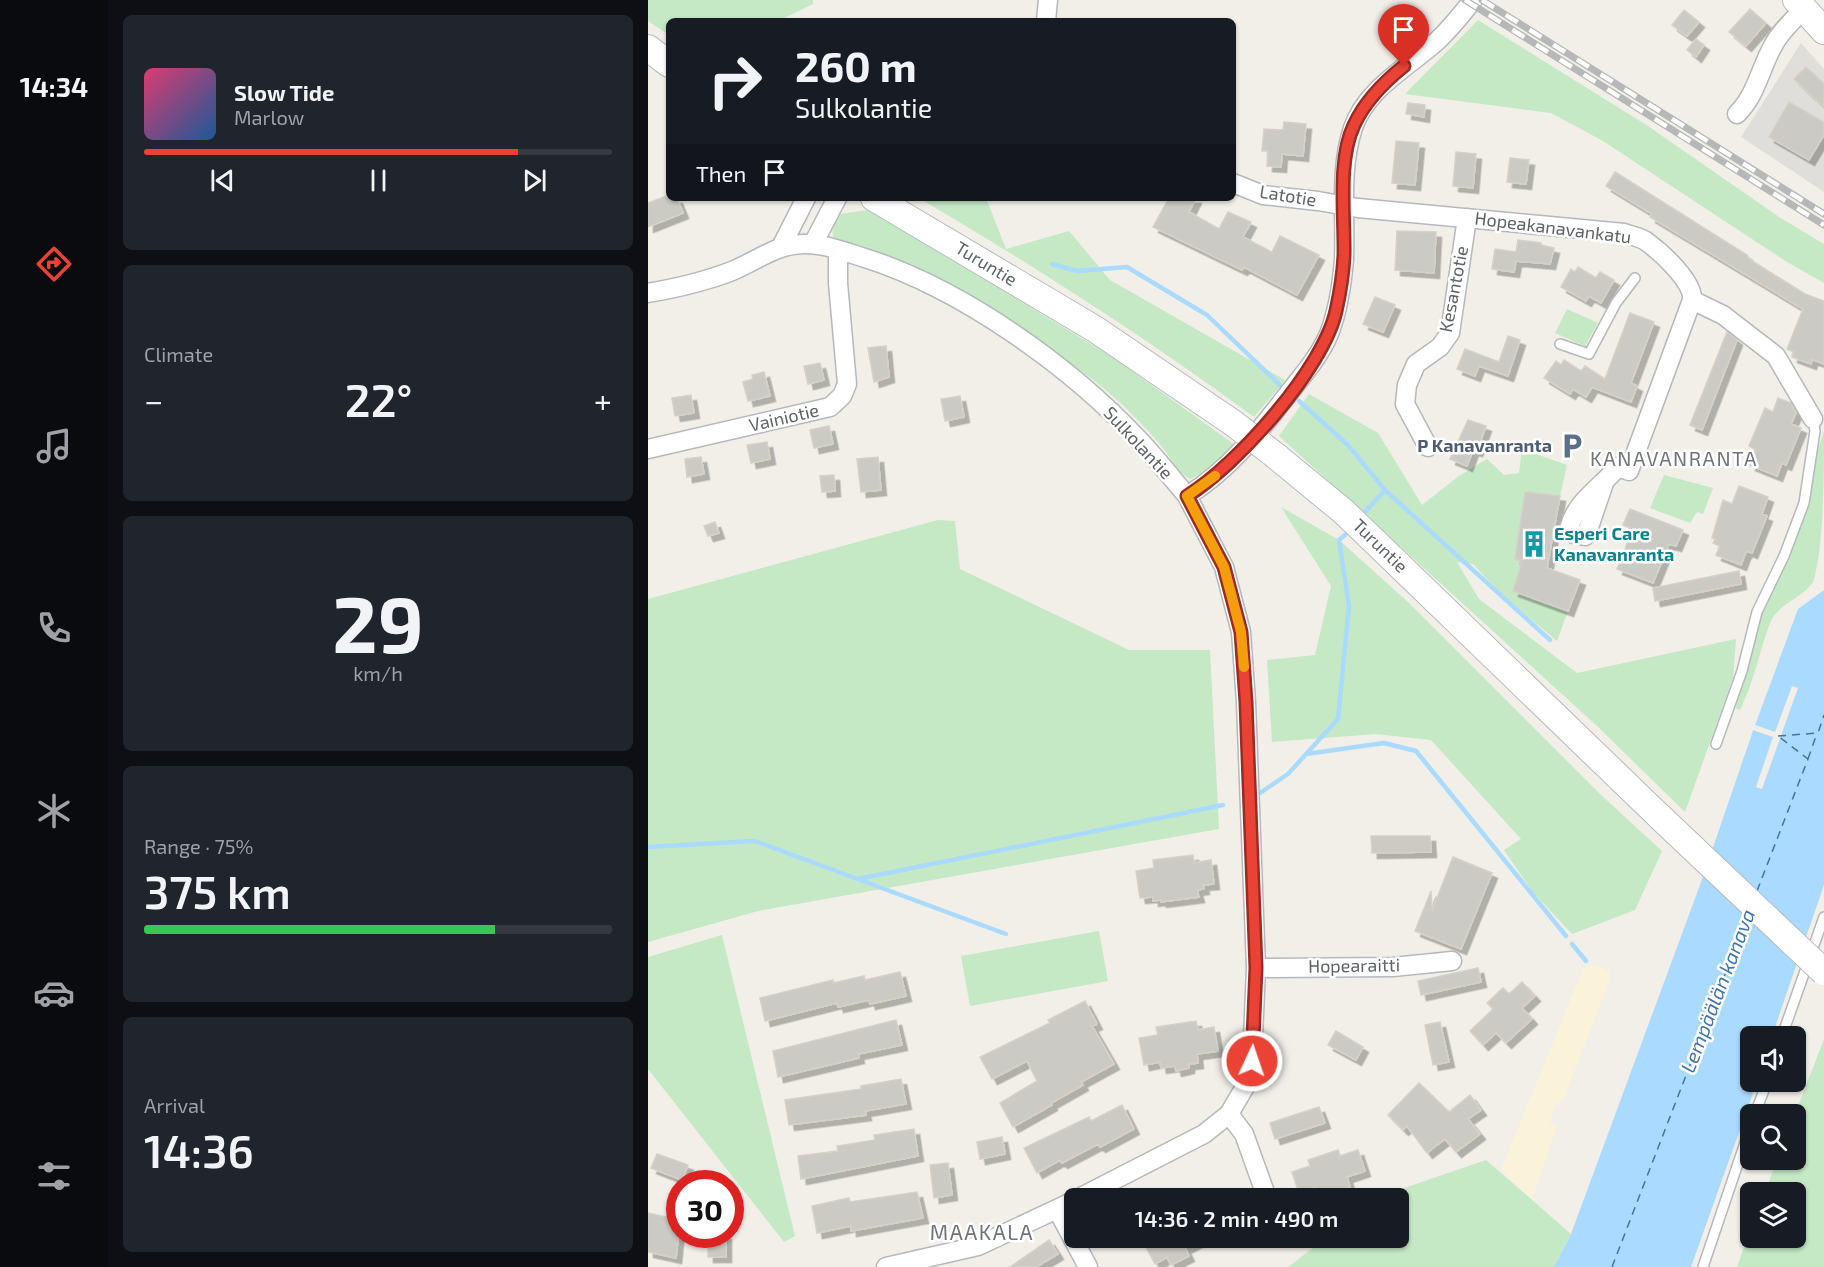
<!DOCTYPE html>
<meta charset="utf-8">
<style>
body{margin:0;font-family:"Exo 2",sans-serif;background:#20242c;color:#f1f3f6;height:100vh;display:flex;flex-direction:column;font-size:22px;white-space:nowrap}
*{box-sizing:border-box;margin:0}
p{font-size:20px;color:#9ea1a6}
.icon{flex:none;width:33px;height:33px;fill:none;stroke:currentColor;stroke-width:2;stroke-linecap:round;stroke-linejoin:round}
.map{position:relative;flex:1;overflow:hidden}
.panel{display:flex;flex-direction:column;gap:15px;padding:15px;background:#0d0f14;width:540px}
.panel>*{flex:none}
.guide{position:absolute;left:18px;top:18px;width:570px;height:183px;border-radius:9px;box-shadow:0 2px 4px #0004;background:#171b24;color:#f1f3f6;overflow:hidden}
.fabs{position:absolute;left:1092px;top:1026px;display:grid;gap:12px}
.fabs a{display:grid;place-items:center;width:66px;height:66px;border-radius:9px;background:#171b24;box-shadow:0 2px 4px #0004;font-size:30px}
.speed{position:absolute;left:18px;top:1170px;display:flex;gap:12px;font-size:30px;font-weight:700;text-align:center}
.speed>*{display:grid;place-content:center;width:78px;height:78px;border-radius:50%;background:#171b24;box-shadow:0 2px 4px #0004;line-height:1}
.speed .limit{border:9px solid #d22;background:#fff;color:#111}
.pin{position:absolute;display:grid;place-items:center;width:51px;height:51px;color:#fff;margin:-62px -26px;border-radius:50% 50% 50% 0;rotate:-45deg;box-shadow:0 0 6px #0007}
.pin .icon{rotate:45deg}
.me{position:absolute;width:66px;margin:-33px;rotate:3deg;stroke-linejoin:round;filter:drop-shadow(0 0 4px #0008)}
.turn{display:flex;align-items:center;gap:21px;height:126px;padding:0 30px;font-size:27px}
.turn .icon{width:78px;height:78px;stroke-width:2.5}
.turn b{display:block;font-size:42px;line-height:51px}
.then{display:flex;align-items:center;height:57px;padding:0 30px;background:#0003;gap:12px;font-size:22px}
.big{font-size:45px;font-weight:600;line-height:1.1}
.panel .card{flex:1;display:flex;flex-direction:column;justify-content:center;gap:9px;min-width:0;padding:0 21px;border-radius:9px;background:#20242c}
.panel .dial{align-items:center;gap:0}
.dial b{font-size:78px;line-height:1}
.song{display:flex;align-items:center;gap:18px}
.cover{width:72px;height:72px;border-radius:9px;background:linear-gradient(135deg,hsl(340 70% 55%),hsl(210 70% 35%))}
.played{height:6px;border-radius:3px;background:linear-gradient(90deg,#ea4335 80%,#363941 80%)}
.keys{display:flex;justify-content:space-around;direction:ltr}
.heat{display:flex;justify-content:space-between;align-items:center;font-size:33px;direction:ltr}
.charge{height:9px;border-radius:4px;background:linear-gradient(90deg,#34c759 75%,#363941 0)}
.trip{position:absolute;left:416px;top:1188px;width:345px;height:60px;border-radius:9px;background:#171b24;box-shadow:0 2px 4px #0004;font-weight:600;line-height:60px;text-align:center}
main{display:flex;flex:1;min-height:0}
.tab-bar{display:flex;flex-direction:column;width:108px;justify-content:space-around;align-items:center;background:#090b0e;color:#9ea1a6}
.tab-bar .icon{width:42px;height:42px}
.tab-bar .selected{color:#ea4335}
.tab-bar b{font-size:27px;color:#f1f3f6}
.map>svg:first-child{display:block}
.industrial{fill:#e0deda}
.green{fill:#c5e8c5}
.sand{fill:#fbf3d9}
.water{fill:#aadaff}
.pier{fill:#f1efe8}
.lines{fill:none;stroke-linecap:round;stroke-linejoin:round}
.stream{stroke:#aadaff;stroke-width:4.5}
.ferry{stroke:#4174aa;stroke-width:1.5;stroke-dasharray:8 6;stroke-linecap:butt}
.building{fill:#cccac5;stroke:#d6d1c6;stroke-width:1.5;filter:url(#shadow)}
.lane-casing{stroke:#b5b8bc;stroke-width:12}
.street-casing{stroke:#b5b8bc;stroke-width:21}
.secondary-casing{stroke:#b6babf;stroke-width:28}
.lane{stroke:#fff;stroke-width:9}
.street{stroke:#fff;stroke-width:18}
.secondary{stroke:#fff;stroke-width:26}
.rail-casing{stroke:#b6b7b8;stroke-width:7}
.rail{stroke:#fff;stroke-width:4.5;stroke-dasharray:14;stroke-linecap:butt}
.secondary-bridge-casing{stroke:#b6babf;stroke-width:28;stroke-linecap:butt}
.secondary-bridge{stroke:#fff;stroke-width:26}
.route-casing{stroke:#982c22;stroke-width:15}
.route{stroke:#ea4335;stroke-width:10}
.slow{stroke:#f59e0b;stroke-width:10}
.labels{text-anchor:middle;stroke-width:5;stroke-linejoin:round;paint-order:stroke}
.street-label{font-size:18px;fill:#5f6368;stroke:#fff}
.service-label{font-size:18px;font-weight:bold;fill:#4e5e75;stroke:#fff;text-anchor:end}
.culture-label{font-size:18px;font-weight:bold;fill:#0d838f;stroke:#fff;text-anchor:start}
.neighbourhood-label{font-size:20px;letter-spacing:1.5px;fill:#70757a;stroke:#fff}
.water-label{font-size:20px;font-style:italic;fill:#4174aa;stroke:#fff}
.quarter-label{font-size:21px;letter-spacing:1.5px;fill:#70757a;stroke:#fff}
</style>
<main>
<nav class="tab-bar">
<b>14:34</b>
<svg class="icon selected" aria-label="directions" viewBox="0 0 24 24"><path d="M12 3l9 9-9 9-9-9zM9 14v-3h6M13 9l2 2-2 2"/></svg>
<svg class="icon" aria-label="music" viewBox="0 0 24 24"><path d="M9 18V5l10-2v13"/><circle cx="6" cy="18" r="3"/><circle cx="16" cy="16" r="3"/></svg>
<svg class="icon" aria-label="phone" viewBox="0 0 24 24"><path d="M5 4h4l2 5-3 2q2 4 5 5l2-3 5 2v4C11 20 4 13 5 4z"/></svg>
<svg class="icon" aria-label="climate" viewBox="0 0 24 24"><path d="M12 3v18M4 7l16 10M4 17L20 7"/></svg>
<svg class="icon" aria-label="car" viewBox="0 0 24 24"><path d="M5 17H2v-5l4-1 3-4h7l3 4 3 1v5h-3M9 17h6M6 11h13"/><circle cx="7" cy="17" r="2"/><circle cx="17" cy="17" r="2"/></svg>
<svg class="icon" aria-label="filters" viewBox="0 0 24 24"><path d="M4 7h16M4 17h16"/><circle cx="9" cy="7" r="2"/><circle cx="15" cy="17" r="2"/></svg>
</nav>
<section class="panel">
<div class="card">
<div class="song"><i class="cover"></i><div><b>Slow Tide</b><p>Marlow</p></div></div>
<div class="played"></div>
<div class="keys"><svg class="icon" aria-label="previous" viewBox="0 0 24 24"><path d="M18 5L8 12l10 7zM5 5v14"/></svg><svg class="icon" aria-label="pause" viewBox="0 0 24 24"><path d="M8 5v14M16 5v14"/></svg><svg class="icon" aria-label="next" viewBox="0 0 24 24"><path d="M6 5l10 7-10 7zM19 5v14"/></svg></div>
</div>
<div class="card"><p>Climate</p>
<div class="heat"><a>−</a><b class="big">22°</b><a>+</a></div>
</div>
<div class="card dial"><b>29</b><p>km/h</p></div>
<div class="card"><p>Range · 75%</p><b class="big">375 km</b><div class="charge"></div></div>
<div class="card"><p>Arrival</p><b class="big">14:36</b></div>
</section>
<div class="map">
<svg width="1176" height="1267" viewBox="0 0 1176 1267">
<defs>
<filter id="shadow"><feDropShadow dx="5.5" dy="5.5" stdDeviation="0" flood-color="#0004"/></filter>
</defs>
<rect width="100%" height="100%" fill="#f1efe8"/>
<path class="industrial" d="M1153,43L1176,69V192L1093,137Z"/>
<path class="green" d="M0,0H165V4L130,21H21V35L0,21Z
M830,20L1000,126L1131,217L1176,244V283L1139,262L955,141L903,113L757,94Z
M271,198H338L358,249L421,231L462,280L637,380L606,417C499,338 386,266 271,198Z
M220,210L463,356L587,445L556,472L542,479C526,470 522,455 510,442C487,416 462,391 433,371C379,332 321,288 258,264C233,254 210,250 185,237L184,223L192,214Z
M919,309L950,323L937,346L907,333Z
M661,394L730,433L774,505L811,476L839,459L856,475L871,473L874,449L919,465L912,496L877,493L867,558L874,562L866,591L920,611L909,641L852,593L825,564L809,562L831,599L929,673L1088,639L1085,678L1037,812L949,726L631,436Z
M1176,431C1176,471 1176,549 1165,582C1154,599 1130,603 1122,623C1111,652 1106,682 1092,710L1088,708C1096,674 1102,637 1116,605C1125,584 1138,564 1146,542C1160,506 1163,468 1176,431Z
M1016,475L1065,488L1055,514L1049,512L1042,523L1002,508Z
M633,507L691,540L761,603L953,795L1014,851L987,910L924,934L884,891L856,850L873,839L783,740L727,734L624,742L619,660L667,655L683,586Z
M290,520L307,521L312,569L481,650H562L571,829L110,911L0,942V599Z
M451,931L460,981L322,1006L313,956Z
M74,935L147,1236L136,1242L0,1069V957Z
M1176,1039V1267H1089L1102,1230V1238H1148V1192H1117L1129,1160H1148L1147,1114Z
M838,1160L923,1234L906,1267H640L678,1238H750V1198H727Z"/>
<path class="sand" d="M948,965L961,971V981L916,1098L906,1107L902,1122L909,1126L884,1199L853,1170L936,967Z"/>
<path class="water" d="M1176,590V885L1124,1036H1102V1082H1109L1043,1267H906L923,1234L1052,885L1106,728L1150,609Z"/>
<path class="pier" d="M1144,686L1150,688L1114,789L1108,787L1125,737L1102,729L1104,724L1127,732Z"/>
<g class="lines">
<path class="stream" d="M404,264L429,271L479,267L559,315L632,385
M651,401L700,445L737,490
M717,512L737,490L902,640
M658,754L736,743L768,751L918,936
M612,793L640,774L690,719L701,606L691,540L697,535
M0,847L107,841L358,934
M210,879L575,805
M924,944L938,961"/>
<path class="ferry" d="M1130,736L1170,733L1176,715
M1160,759L1169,733
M1109,891L1160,759L1130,736
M964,1267L1100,915"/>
</g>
<path class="building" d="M1102,9L1118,23L1098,46L1081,32Z
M1036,10L1051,22L1039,36L1024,25Z
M1048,39L1056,45L1048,57L1039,50Z
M1158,67L1176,84V107L1146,79Z
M1141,102L1176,122V135L1161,160L1121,137Z
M760,103L777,105L776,117L758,114Z
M636,122L658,124L655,156L634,154L633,167L619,166L620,151H614L616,129L635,130Z
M748,141L771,143L767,185L744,183Z
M808,152L828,154L825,188L805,186Z
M862,158L881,160L878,184L859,182Z
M967,172L1099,255L1101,259L1157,294L1176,301V364L1164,359L1163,364L1144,357L1146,352L1139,349L1155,309L1002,217L1004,214L958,186Z
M21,195V198H29L35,213L0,227V203Z
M521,198H548L541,212L571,229L580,212L603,222L595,237L624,252L632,236L671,255L649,295L596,267L594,270L505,227Z
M749,231L788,232L786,273L747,270Z
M870,240L893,243V245L906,248L902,264L868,261L866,272L844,269L847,249L868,252Z
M930,267L948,278L952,272L966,280L953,303L941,296L938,301L913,287L923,269L927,272Z
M727,297L747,305L735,332L715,324Z
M982,313L1006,322L983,383L989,386L983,402L944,387L938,397L925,389L922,394L896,378L908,361L913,365L916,360L933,371L937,366L957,379Z
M1079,332L1089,340L1054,430L1042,425Z
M860,336L872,340L860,376L831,366L827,376L809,369L817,349L851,362Z
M238,346L241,377L226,382L220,348Z
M172,363L176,380L160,384L156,366Z
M116,372L122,396L100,401L95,382L105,379L104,375Z
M43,395L46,413L27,416L24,398Z
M312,396L316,417L297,421L293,399Z
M1130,398L1143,403L1148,413L1143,424L1153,428L1138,465L1134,463L1129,476L1102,465L1108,450L1101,446L1117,408L1125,412Z
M820,420L838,426L829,451L825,450L819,466L802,459Z
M181,426L185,444L166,448L162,430Z
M119,442L122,459L103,463L99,445Z
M53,457L56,474L39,477L37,459Z
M230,457L233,490L213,492L209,459Z
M186,475L187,491L174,492L172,476Z
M1091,486L1120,497L1114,514L1119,516L1104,553L1099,551L1097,554L1093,565L1068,555L1072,546L1065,543L1067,539L1064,538L1075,500L1084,504Z
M877,492L912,496L899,568L932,580L920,611L865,591L874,562L867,559Z
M982,509L1035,530L1028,546L1021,544L1005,583L969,569L985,529L975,525Z
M67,522L71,533L60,536L56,526Z
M1091,571L1093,584L1007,601L1005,588Z
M723,836H782L783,852L724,853Z
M545,855L546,863L563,860L566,884L555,885L556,889L549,890L551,897L513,902V900L505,901V897L492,898L488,871L506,868L505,860Z
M805,857L844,873L813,949L767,931L783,891L784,911Z
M830,968L833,982L773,995L770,981Z
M252,972L258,996L222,1004L221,1000L190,1007L189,1003L117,1021L112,998L185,980V983L216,976L217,980Z
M874,982L887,996L874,1008L884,1019L858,1043L848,1033L835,1045L822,1031L845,1009L839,1003L855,988L861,994Z
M437,1001L449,1024L444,1026L466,1064L433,1082L435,1085L403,1103L404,1105L365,1127L352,1103L389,1081L379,1061L344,1079L332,1057L402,1023L400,1020Z
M248,1020L254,1045L210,1054L211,1058L130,1077L125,1051Z
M548,1021L550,1030L566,1027L570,1051L549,1054L550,1063L541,1064V1068L528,1071L527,1066L513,1068L512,1062L496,1065L491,1038L510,1035L508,1027Z
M792,1022L801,1062L785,1065L777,1025Z
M688,1031L715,1047L708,1060L680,1045Z
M253,1079L258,1104L217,1111L218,1115L141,1125L137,1100L213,1089V1086Z
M771,1083L801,1112L822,1095L833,1110L820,1119L832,1134L808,1152L797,1139L779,1153L759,1126L755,1130L740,1115Z
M474,1105L486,1129L452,1147L450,1144L414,1163L412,1160L389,1173L376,1148L441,1117L443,1121Z
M671,1107L677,1123L627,1139L622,1123Z
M266,1129L270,1156L153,1179L150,1156L190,1151L189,1146L227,1140L226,1135Z
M354,1137L357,1154L332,1159L329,1142Z
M690,1150L692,1156L710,1150L717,1171L699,1177L702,1187L672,1197L668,1187L651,1193L644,1172L662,1166L660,1160Z
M9,1154L40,1165L34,1180L3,1168Z
M300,1163L304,1195L286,1198L282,1165Z
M269,1192L275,1218L203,1231V1226L169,1233L164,1206L201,1198L202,1202Z
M0,1213L32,1220L28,1258L0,1252Z
M60,1234H78V1257H60Z
M493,1238H557L537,1248L541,1256L523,1265L519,1257L507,1264Z
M401,1240L410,1254L388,1267H362Z"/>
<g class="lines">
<defs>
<path id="lane" d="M912,344L941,354L968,303L987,278
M1068,744L1094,671L1109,612L1136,556L1156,503L1167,431L1165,419
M1134,1036L1176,917
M1107,1114L1119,1082
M1055,1267L1102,1128"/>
<path id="street" d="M398,21L400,0
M1089,114C1109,94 1112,68 1126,44C1133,31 1145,20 1156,9
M585,183L615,195L670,201L710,208L976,233C983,236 993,237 999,242C1013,252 1046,282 1044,300L981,471L970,467C953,487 927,502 921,529L926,534L937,536L939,533L956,483
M165,244L189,198
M133,247L158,198
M0,293C29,288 56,282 84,271C109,261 126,245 155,244C175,243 197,252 217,258C314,289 422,366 491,440C508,458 523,477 539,496C581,470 610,433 640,394C655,375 671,357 681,334C690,311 694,284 696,259C698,215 691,170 705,128C718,89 760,67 789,41C802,29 814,14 825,0
M1044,300L1075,315L1128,356L1165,419
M780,447L757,404L759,385L768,364L792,347L802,333L819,218
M0,449L182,407L194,396L199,384L190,283V250
M608,968L745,967L804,961
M581,1114L596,1134L619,1198
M431,1198L556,1134L581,1114L598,1085L604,1061L608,968L598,702L593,632L576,567L539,496
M409,1209L440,1267
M238,1267L330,1246L426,1201"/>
<path id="secondary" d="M1148,0L1176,31
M0,48L21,64
M226,198L447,329L585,423
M628,456L696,512L1012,817"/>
</defs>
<use href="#lane" class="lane-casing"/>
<use href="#street" class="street-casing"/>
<use href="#secondary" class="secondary-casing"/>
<use href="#lane" class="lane"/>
<use href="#street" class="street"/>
<use href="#secondary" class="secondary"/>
<defs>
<path id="rail" d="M817,0L1176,225
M834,0L1176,214"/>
</defs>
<use href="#rail" class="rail-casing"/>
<use href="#rail" class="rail"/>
<defs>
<path id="secondary-bridge" d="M585,423L628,456
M1012,817L1176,972"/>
</defs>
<use href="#secondary-bridge" class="secondary-bridge-casing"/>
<use href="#secondary-bridge" class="secondary-bridge"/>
</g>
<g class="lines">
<defs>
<path id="route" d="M604,1061L608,968L598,702L593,632L576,567L539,496C589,465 675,369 688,311C692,293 695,274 696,256C697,218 689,160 706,125C717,101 736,82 756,66"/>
</defs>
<use href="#route" class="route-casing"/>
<use href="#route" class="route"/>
<path class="slow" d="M567,476L539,496L576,567L593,632L596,667"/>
</g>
<defs>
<symbol id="parking-bare" viewBox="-9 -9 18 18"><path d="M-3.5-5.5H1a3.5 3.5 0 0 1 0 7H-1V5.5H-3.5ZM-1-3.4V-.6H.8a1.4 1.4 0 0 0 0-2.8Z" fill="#5c6f8a" stroke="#fff" stroke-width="2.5" paint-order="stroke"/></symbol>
<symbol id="building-bare" viewBox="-9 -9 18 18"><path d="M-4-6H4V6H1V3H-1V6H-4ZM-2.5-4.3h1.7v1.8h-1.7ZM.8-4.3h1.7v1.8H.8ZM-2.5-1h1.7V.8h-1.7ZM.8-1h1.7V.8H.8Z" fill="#0f9aa8" stroke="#fff" stroke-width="2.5" paint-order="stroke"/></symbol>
</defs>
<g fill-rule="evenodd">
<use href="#parking-bare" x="905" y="427" width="38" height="38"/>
<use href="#building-bare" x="867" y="525" width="38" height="38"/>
</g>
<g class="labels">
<g class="street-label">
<text transform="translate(640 196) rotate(9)" y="6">Latotie</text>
<text transform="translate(905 228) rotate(7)" y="6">Hopeakanavankatu</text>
<text transform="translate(338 264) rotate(31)" y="6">Turuntie</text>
<text transform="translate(806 289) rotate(-79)" y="6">Kesantotie</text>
<text transform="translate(136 418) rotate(-13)" y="6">Vainiotie</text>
<text transform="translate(490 443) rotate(47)" y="6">Sulkolantie</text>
<text transform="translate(732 546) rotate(44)" y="6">Turuntie</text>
<text transform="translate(706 966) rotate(-1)" y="6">Hopearaitti</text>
</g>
<g class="service-label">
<text x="904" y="452">P Kanavanranta</text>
</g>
<g class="culture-label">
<text x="906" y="540">Esperi Care<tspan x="906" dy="21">Kanavanranta</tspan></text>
</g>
<g class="neighbourhood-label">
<text x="1026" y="466">KANAVANRANTA</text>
</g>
<g class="water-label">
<text transform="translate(1070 991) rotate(-69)" y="7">Lempäälän kanava</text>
</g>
<g class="quarter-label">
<text x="334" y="1240">MAAKALA</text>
</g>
</g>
</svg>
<div class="fabs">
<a><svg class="icon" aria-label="sound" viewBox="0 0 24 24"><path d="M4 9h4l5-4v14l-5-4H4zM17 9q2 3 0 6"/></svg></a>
<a><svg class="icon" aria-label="search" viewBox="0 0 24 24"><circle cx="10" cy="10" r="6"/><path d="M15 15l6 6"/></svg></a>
<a><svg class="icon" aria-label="layers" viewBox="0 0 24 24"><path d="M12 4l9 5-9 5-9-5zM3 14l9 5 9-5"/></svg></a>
</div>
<div class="speed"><div class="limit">30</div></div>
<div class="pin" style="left:756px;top:66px;background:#d93025"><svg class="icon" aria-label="arrive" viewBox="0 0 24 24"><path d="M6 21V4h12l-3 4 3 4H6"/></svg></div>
<svg class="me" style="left:604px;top:1061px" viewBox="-20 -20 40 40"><circle r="17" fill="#ea4335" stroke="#fff" stroke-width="3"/><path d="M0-11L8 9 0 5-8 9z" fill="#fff"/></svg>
<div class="trip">14:36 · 2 min · 490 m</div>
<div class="guide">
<div class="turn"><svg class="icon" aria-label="right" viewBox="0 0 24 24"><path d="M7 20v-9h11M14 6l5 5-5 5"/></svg><div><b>260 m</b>Sulkolantie</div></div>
<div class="then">Then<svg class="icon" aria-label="arrive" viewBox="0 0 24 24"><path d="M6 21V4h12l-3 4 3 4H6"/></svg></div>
</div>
</div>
</main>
